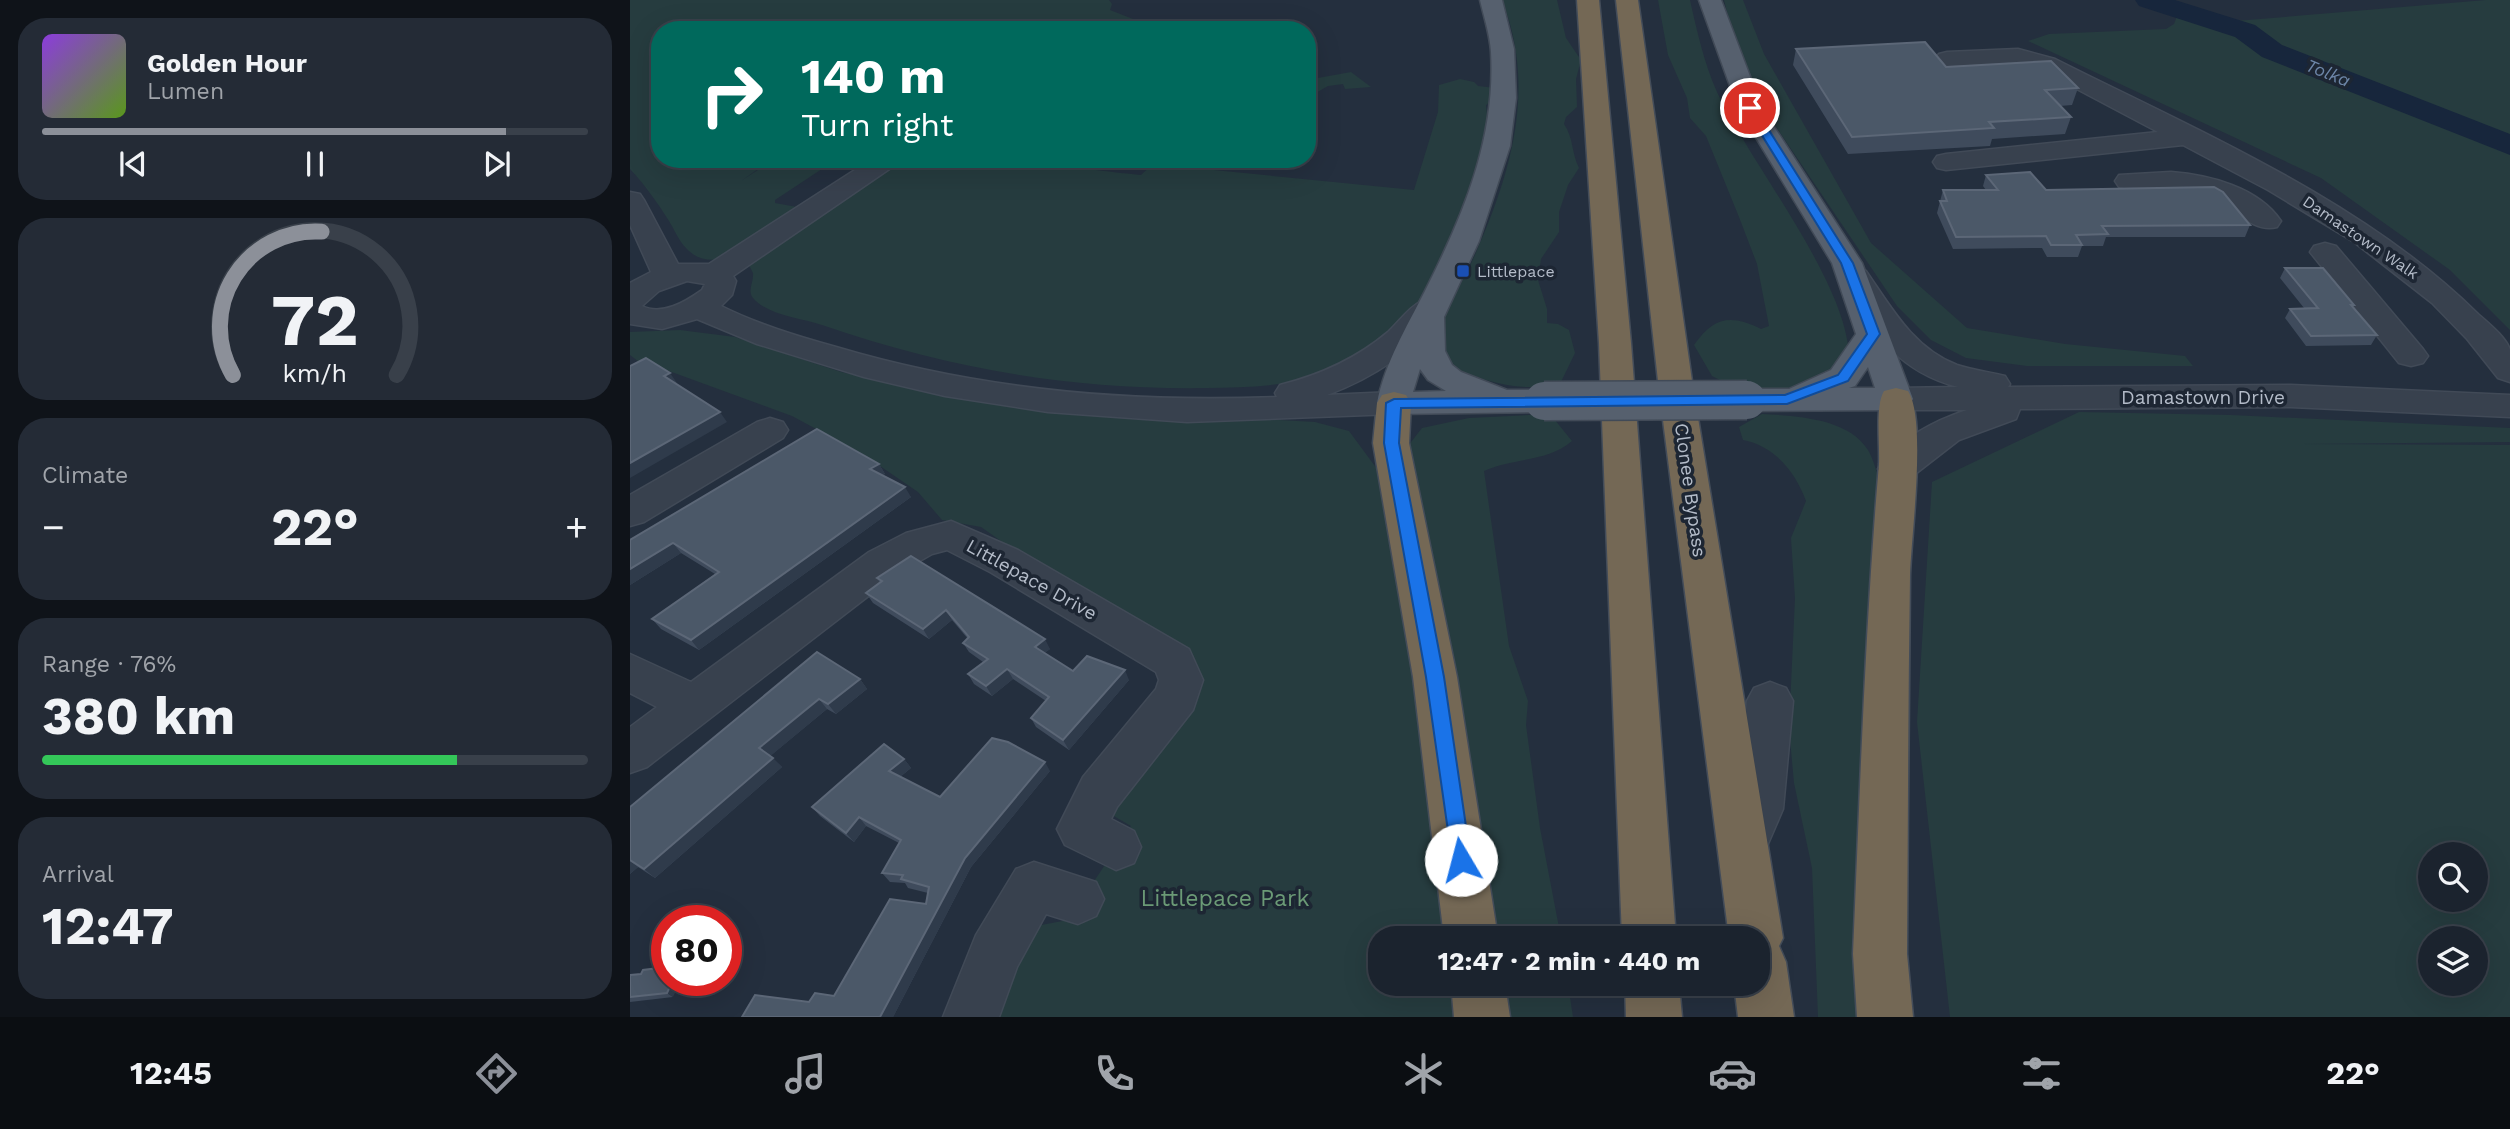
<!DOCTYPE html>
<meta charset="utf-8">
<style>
body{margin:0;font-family:"Work Sans",sans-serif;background:#242b36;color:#f1f3f6;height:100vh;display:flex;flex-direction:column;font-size:26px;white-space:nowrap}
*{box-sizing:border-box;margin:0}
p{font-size:23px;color:#a0a4aa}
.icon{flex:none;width:38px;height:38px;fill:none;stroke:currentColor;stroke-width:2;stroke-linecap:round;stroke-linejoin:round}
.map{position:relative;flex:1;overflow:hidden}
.side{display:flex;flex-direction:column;gap:18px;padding:18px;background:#0f1319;width:630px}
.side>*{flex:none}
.top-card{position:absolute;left:21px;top:21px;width:665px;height:147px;border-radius:28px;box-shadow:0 7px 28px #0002,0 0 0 2px #39404a;background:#00695c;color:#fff;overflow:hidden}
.tools{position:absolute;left:1788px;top:842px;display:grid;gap:14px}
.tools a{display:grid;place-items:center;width:70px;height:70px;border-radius:50%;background:#1b232e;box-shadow:0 7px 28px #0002,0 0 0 2px #39404a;font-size:35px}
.speed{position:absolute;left:21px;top:905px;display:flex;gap:14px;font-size:35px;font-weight:700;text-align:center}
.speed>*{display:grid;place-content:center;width:91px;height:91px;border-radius:50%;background:#1b232e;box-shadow:0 7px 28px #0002,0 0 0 2px #39404a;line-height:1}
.speed .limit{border:10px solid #d22;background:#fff;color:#111}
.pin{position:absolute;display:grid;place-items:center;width:60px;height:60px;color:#fff;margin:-30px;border:4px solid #fff;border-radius:50%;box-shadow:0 2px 7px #0007}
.me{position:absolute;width:77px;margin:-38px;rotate:352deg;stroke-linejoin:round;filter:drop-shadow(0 0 5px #0008)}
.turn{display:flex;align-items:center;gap:24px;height:147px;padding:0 35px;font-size:32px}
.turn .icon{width:91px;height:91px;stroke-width:2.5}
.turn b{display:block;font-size:49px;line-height:60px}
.big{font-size:52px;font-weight:700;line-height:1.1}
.side .tile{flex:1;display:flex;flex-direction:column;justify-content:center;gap:10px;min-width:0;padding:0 24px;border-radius:28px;background:#242b36}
.side .dial{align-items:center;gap:0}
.dial svg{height:182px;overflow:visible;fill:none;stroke:#39404a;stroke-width:7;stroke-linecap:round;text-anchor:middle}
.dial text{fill:#f1f3f6;stroke:none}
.song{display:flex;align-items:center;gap:21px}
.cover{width:84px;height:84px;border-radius:10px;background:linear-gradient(135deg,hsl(270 70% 55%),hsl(90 70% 35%))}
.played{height:7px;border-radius:4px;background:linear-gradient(90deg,#8c9099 85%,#39404a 85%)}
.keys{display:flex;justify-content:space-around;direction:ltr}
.heat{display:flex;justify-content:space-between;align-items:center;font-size:38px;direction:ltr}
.charge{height:10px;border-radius:5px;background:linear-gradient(90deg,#34c759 76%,#39404a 0)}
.trip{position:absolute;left:738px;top:926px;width:402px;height:70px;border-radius:28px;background:#1b232e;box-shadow:0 7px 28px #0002,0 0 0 2px #39404a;font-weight:700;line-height:70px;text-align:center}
.dock{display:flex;height:112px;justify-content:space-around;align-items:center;background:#0b0e12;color:#a0a4aa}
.dock .icon{width:49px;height:49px}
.dock .on{color:#8c9099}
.dock b{font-size:32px;color:#f1f3f6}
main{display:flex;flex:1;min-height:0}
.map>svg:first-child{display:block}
.green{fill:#263c3f;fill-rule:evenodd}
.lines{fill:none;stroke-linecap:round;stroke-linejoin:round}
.river{fill:#17263c;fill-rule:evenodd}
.minor-casing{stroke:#414a57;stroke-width:3}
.major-casing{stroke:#414a57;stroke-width:3}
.highway-casing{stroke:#434c59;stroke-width:3}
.minor{fill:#38414e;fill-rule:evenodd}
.major{fill:#56606e;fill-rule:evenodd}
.highway{fill:#746855;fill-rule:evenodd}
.major-bridge-casing{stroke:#414a57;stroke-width:41;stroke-linecap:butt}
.major-bridge{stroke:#56606e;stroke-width:38}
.wall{fill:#3f4b5c}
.shaded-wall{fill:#2f3b4b}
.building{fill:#4b5868;stroke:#5c6777;stroke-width:2}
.route{fill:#1a73e8;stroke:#114b97;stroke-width:2}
.transit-dot{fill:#1a4fb4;stroke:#1d2633;stroke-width:2.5}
.labels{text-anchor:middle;stroke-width:7;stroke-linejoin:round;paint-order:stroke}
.far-street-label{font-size:16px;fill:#b4bcc9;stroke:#1d2633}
.far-poi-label{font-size:16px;fill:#b4bcc9;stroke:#1d2633;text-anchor:start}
.far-water-label{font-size:18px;font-style:italic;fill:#6d86a8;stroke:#1d2633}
.street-label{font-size:19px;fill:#b4bcc9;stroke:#1d2633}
.near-park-label{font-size:23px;fill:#6b9a76;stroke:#1d2633}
</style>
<main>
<section class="side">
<div class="tile">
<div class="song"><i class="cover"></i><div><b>Golden Hour</b><p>Lumen</p></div></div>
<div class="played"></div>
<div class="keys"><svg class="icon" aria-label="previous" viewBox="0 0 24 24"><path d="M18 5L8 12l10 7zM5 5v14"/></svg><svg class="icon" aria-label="pause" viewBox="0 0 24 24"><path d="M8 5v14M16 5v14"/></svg><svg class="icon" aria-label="next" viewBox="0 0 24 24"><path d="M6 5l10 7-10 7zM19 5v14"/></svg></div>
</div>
<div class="tile dial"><svg viewBox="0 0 100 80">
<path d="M14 69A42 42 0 1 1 86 69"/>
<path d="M14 69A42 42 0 0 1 53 6" stroke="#8c9099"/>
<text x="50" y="56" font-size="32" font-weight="700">72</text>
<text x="50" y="72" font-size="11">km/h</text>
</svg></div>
<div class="tile"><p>Climate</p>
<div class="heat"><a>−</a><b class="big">22°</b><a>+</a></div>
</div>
<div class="tile"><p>Range · 76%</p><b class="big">380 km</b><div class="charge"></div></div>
<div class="tile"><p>Arrival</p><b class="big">12:47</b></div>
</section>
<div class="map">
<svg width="1880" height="1017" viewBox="0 0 1880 1017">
<rect width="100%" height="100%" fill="#242f3e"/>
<path class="green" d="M0,0H479L482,4L480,10L531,30H30V159H142L111,181L145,159H207L145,200V203L178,209C150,228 88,284 56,248C49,241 44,229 39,221C27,202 15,185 0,169Z
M872,0H927L936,38L951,60L946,79L947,107L936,117L934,124C944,139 941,152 949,168L938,185L929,212V232L911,259L908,280L917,309V323L928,324L939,330L945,353L930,384C888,393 854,381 816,365C814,357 807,343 808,334C811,317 836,276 844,257C881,173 907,89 872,0Z
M1028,0H1060C1067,31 1074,63 1087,92C1120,163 1218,283 1219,357L1189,379L1158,388L1123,389L1102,386L1082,376L1064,345C1084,317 1100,314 1131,329L1139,326L1127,264L1109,217L1076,136L1060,118L1057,98L1038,55Z
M1094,0H1113L1134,54L1241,243L1337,328L1435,344L1555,356L1563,366H1397L1336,358L1301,340L1267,306L1134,109L1105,43Z
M1856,0H1880V330L1820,270L1691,178L1398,41L1419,34L1536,29L1544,24L1547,16C1578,19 1606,39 1630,39L1606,21Z
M721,72L741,87L715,89L713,84L698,86L677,98V80Z
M830,79L844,82L848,86L866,88L867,99L856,105C862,149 841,202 821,242C811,262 802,289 787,308C767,333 736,354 707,368C669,387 619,387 577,388C441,390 321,369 192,325C172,318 137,315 123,298C117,291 124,282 123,273L118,263L260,167C309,146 453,170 511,175L523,164L784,190L808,112L809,85Z
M50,330L105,337L211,372L357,403L685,422L719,431L753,477L782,632L820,938H751V984H826L830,1017H367L401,936L411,925L438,920L501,826L482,815L564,677L351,527L312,520L288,492L231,453L162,416L28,367L13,365L0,355V332Z
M1449,412L1601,415L1880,428V442L1674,444L1880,445V1017H1320L1287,722L1302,482ZM1801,854H1846V900H1801ZM1801,938H1846V984H1801Z
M920,414L942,441C918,462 882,458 854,471L879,646L898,701L896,725L910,828L931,938H860L778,446L792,428L839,418Z
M1132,414C1166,416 1218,418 1238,450C1244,460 1247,475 1252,486L1235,1017H1188L1182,868L1164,783L1159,728L1165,598L1161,538L1176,501C1166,473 1145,446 1113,440L1109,427Z
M867,984H938L943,1017H872Z"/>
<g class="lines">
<path class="river" d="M1505,0H1545L1625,25L1652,45L1880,134V155L1632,57L1605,37L1509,6Z"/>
<defs>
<path id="minor" d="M1388,49L1425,59C1568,131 1734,201 1848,314C1858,323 1876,337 1880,350C1880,358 1880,373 1880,382L1868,378L1837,339L1802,303L1724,242L1638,190L1553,145L1316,170L1307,168L1303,162L1307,156L1316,154L1528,132L1409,69L1387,63L1317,66L1309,64L1305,59L1309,54L1317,52Z
M242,159H274L103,276L106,281L102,295L91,306C127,324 167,336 206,347C350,390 498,403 647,397L645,393L650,385C690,375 726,359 758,332C768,323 778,308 790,302C797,298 804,300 811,302L816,309C788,349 743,378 697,395L764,392L776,395L781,403L776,411L764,414L557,422L418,412L315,396L234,377L127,344L67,319L32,329L0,324V283L21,272L0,225V192L10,194L14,200L48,264H79ZM57,281L75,284L72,290C55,302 32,316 12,306L29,291Z
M1541,172C1579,175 1628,187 1651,221L1647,227C1621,234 1600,203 1576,194C1548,184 1517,194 1489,187L1485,181L1489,175Z
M1695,243L1706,246L1793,349L1798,356L1793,363L1781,366L1769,363L1680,252L1684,246Z
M1225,268L1236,271C1261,307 1283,348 1327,365C1342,370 1359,372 1375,376L1380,384L1378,387L1661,385L1880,395V417L1661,407L1390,409L1386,419L1329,440L1280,478L1267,482L1254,478L1248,469C1266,440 1306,420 1337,410H1266L1254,407L1249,399L1254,391L1266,388L1328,387C1265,371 1242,329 1210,277L1214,271Z
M140,418L153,422L158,430L153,438L14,522L0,526V495L127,422Z
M321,521L388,550L559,649L573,680L563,710L487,807L481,819L504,831L511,847L504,863L486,870L435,845L427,829L453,777L526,689L529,680L526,672L360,572L317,550L302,554L267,574L17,767L0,773V727L27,707L0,693V654L61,682L239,552L276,533Z
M1140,682L1156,688L1163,701L1153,809L1131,860L1113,867L1095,860L1088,844L1105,808L1117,701L1124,688Z
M404,862L466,882L474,899L466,916L448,924L416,914L387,967L369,1017H313L346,935L386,869Z"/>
<path id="major" d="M850,0H872L884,49L886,98L880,146L849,241L814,317L815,351L822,365L831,372L877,390H914L926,393L931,401L926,409L914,412L764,414L752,411L747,403C755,363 776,328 795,291C833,216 866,138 861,52C860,35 854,17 850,0ZM790,369L798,380L816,391L783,392Z
M1069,0H1091L1132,108L1232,263L1283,399L1278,407L1266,410L1117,411L1105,408L1100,400L1105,392L1117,389H1159L1201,370L1226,334L1202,263L1108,108ZM1238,367L1245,388H1219L1225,386Z"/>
<path id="highway" d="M947,0H969L1001,343L1046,938H992L969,343Z
M986,0H1008L1062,381L1153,938L1149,946L1156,962L1164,1017H1108L1104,984H1129V938H1099L1028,381Z
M1266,388L1278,391C1297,420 1281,536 1280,576C1278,702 1278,828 1277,954L1283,1017H1227L1223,954C1230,791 1235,627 1249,464C1250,445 1245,405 1254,391Z
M764,392L776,395L781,403L779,443L827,677L868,938H814L783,677L743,443L747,403L752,395Z
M821,984H875L880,1017H824Z
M995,984H1049L1052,1017H996Z"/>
</defs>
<use href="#minor" class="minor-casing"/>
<use href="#major" class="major-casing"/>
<use href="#highway" class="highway-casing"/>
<use href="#minor" class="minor"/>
<use href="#major" class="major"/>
<use href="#highway" class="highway"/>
<defs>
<path id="major-bridge" d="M914,401L1117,400"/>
</defs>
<use href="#major-bridge" class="major-bridge-casing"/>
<use href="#major-bridge" class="major-bridge"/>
</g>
<path class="wall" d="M1166,49L1316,67L1448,88L1442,105L1430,106L1441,117L1435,134L1362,139L1360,146L1218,154L1163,65Z
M1356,175L1416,190L1620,225L1615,237H1476L1473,246H1452L1448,257H1417L1412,248L1323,249L1307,213L1313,190H1356L1353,186Z
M1655,268L1724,305L1723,307L1747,335L1741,345L1676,346L1655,318L1660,309L1674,308L1650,278Z
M249,464L255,474L252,475L281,497L69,650L31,629L22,619L85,574L51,553L0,585V540Z
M247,578L420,649L414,653L443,671L499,680L439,750L406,727L401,718L416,701L383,679L362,696L344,684L338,674L353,662L339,652L333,643L338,639L322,620L299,639L243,603L236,593L250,583Z
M187,652L230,679L237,689L206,714L197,709L140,756L152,767L25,878L8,867L0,874V807Z
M274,759L281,768L270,777L310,797L420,771L341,867L263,1017H112L179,1002L204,996L296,904L298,893L278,888L275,883L260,882L252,873L269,843L236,826L224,842L190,816L182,807Z
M11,974L43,997L0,1002V975Z"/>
<path class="shaded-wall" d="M40,373L47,383L41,386L34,376Z
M90,412L97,422L0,478V463Z
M249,464L255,474L246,479L240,469Z
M275,487L281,497L69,650L61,640Z
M43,543L51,553L0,585V569Z
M316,610L322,620L299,639L293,629Z
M415,639L420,649L410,657L405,647Z
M377,669L383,679L362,696L356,686Z
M495,670L499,680L439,750L433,740Z
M230,679L237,689L206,714L198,704Z
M189,699L197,709L138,758L129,748Z
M143,758L152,767L25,878L14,869Z
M274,759L281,768L266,780L259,771Z
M415,762L420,771L341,867L263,1017H250L335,858Z
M229,817L236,826L224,842L216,833Z
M0,861L8,867L0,874Z
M43,980H51L43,997L37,993Z"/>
<path class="building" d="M1295,42L1316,67L1421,61L1448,88L1415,90L1441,117L1359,122L1364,128L1222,137L1166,49Z
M1400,172L1416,190L1584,187L1593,192L1620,225L1472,226L1478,234L1446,235L1452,245H1421L1416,236L1326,237L1310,201H1317L1313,190H1368L1356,175Z
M1655,268H1693L1724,305H1721L1747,335L1681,336L1660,309L1688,308Z
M16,358L40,373L34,376L90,412L0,463V366Z
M187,429L249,464L240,469L275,487L61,640L22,619L89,572L43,543L0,569V540Z
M281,556L415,639L405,647L443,671L457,656L495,670L433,740L401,718L419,697L377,669L356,686L338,674L358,659L333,643L339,637L316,610L293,629L236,593L252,581L247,578Z
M187,652L230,679L198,704L189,699L129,748L143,758L14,869L0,860V807Z
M362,738L378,742L415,762L335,858L250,1017H112L125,995L179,1002L185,993L204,996L260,899L296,904L299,887L271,879L273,875L252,873L271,840L229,817L216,833L182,807L254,744L274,759L259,771L310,797Z
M37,967V980H43L37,993L0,997V975L11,974L13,970Z"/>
<path class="route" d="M1120,105L1125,108L1223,263L1250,334L1218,381L1157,404L771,408L769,443L814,677L841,860L838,866L831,869L823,866L796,677L754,443L756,403L764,399L1155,395L1208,375L1237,334L1211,263L1115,108Z"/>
<rect class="transit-dot" x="826" y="264" width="14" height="14" rx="3.5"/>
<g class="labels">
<g class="far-street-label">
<text transform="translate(1731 237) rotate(34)" y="6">Damastown Walk</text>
</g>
<g class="far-poi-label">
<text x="847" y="277">Littlepace</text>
</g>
<g class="far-water-label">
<text transform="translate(1698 73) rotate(22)" y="6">Tolka</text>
</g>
<g class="street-label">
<text x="1573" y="404">Damastown Drive</text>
<text transform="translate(1061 490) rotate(82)" y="7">Clonee Bypass</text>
<text transform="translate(402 579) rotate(29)" y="7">Littlepace Drive</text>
</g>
<g class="near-park-label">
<text x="595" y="906">Littlepace Park</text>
</g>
</g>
</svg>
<div class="tools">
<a><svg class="icon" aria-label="search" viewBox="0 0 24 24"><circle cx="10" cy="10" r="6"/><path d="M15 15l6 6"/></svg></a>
<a><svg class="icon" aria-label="layers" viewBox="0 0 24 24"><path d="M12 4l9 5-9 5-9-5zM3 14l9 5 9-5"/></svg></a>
</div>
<div class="speed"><div class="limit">80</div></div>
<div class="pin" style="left:1120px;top:108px;background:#d93025"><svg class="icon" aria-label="arrive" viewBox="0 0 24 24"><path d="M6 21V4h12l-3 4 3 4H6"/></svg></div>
<svg class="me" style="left:831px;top:860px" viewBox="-20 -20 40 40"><circle r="19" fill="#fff"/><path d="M0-13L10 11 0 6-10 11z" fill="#1a73e8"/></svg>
<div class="trip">12:47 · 2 min · 440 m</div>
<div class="top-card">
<div class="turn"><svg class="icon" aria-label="right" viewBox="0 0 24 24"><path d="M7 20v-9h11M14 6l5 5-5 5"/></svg><div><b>140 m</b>Turn right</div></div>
</div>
</div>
</main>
<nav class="dock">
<b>12:45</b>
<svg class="icon on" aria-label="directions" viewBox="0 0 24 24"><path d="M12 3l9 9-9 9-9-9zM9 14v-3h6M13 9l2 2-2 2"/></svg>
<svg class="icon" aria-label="music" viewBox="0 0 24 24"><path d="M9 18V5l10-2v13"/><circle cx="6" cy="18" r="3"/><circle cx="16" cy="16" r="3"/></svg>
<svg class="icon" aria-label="phone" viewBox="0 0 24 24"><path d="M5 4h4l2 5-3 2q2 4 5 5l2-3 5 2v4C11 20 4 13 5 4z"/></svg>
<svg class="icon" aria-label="climate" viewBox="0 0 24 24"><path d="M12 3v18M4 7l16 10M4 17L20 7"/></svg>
<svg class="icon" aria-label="car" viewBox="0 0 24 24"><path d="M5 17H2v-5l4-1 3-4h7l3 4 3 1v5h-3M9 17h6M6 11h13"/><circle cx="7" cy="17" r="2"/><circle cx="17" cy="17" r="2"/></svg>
<svg class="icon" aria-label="filters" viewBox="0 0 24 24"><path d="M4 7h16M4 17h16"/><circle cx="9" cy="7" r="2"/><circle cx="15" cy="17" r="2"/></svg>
<b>22°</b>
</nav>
